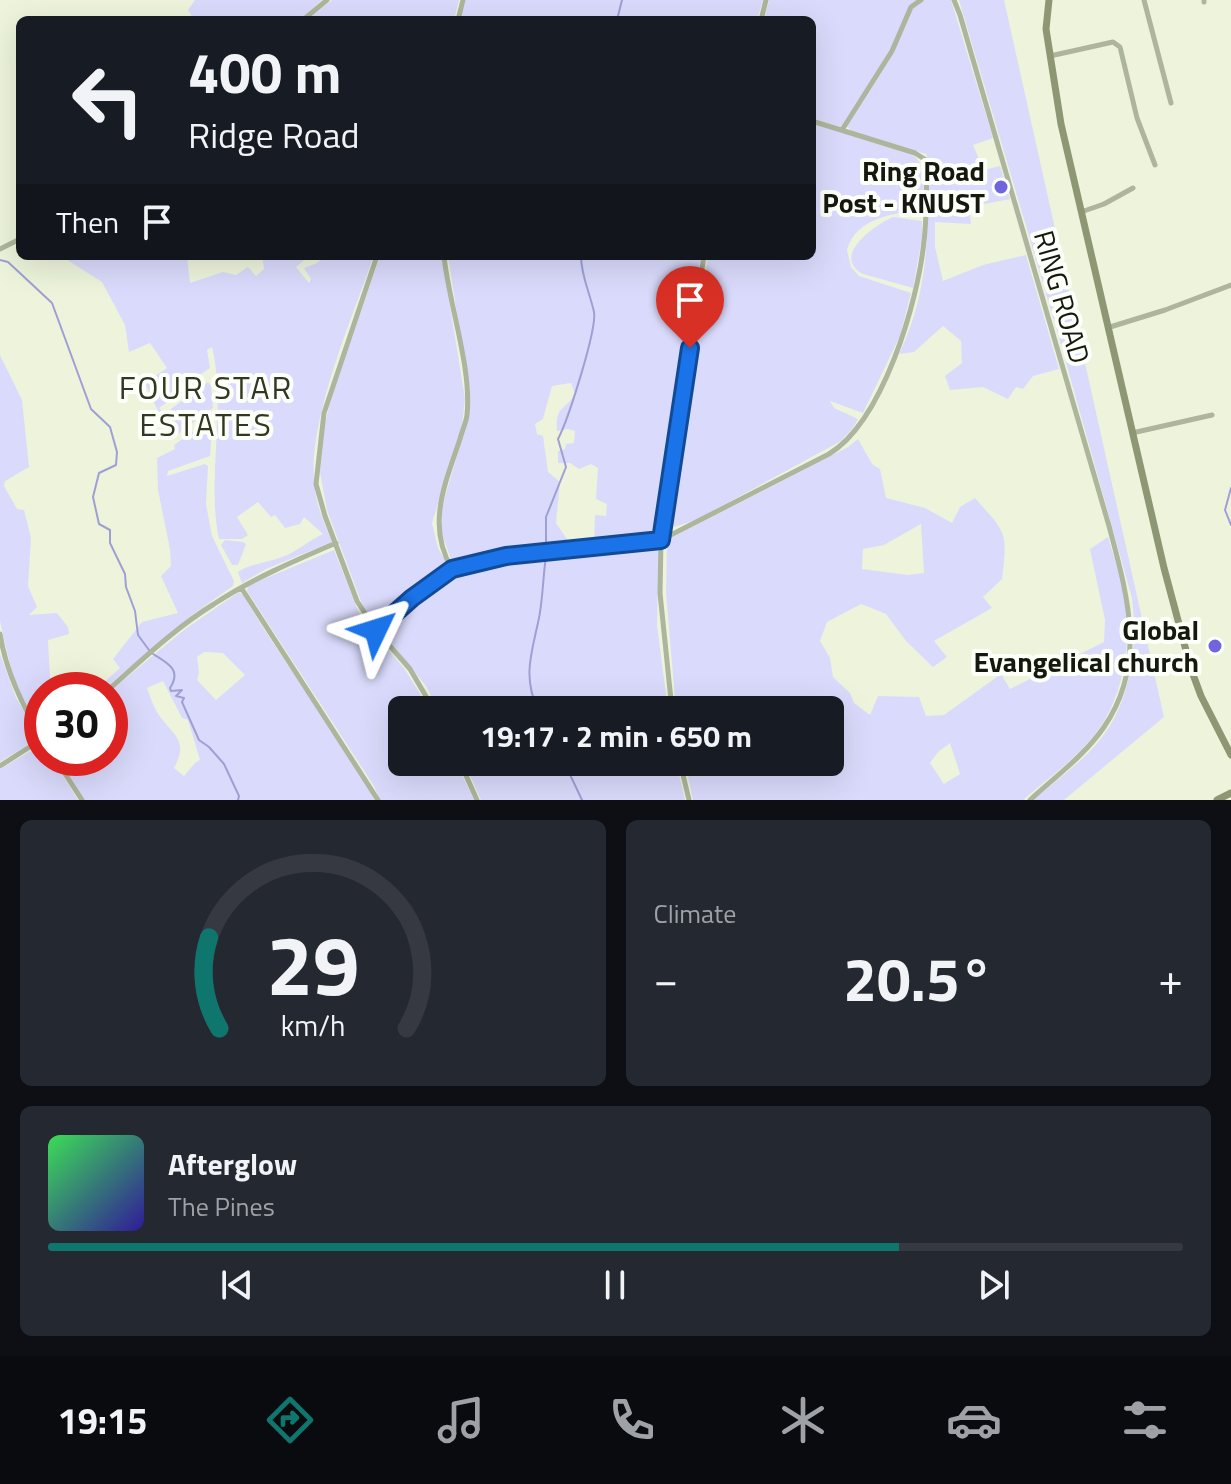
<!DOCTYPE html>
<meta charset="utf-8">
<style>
body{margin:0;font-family:"Titillium Web",sans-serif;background:#242831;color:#f1f3f6;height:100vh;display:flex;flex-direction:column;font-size:30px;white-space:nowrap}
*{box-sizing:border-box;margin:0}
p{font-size:26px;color:#9ea1a6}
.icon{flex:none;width:44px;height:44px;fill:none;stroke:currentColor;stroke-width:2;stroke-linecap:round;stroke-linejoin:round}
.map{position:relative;height:800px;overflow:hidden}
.panel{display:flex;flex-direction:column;gap:20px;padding:20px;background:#0d0f14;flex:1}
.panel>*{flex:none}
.banner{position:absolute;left:16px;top:16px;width:800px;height:244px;border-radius:12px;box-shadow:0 8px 32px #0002;background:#171b24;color:#f1f3f6;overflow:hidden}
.speed{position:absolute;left:24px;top:672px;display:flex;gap:16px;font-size:40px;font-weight:700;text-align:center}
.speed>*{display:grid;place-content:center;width:104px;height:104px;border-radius:50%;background:#171b24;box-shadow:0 8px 32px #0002;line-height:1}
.speed .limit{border:12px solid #d22;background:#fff;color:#111}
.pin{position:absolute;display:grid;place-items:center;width:68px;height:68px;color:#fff;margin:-82px -34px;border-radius:50% 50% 50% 0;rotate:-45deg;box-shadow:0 0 8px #0007}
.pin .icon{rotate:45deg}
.me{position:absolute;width:88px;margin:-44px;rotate:49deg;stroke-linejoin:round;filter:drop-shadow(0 0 6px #0008)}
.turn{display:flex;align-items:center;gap:28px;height:168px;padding:0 40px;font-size:36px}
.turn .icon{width:104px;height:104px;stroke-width:2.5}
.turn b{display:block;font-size:56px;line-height:68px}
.then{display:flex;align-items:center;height:76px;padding:0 40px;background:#0003;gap:16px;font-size:30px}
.big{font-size:60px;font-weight:700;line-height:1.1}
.panel .card{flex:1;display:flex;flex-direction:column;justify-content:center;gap:12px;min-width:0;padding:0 28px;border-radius:12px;background:#242831}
.panel .dial{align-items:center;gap:0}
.dial svg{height:208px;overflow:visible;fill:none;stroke:#363941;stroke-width:7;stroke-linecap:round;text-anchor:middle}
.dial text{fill:#f1f3f6;stroke:none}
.song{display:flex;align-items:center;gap:24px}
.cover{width:96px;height:96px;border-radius:12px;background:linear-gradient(135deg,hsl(130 70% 55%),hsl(250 70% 35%))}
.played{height:8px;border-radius:4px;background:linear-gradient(90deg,#0f766e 75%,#363941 75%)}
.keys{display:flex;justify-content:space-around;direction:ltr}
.heat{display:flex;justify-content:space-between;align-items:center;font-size:44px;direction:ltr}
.panel .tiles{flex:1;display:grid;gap:20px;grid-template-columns:1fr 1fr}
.card:last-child{grid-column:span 2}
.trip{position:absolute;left:388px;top:696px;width:456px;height:80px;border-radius:12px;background:#171b24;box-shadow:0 8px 32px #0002;font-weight:700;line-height:80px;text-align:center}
.tab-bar{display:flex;height:128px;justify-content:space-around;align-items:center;background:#090b0e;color:#9ea1a6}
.tab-bar .icon{width:56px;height:56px}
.tab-bar .selected{color:#0f766e}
.tab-bar b{font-size:36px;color:#f1f3f6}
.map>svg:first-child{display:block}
.green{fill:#dadbfc;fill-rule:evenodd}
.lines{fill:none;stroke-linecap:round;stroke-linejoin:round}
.stream{stroke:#9f9fd6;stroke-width:2}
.street{stroke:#adb59c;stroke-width:5}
.secondary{stroke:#8d9773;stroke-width:7}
.route-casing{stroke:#114b97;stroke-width:20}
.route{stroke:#1a73e8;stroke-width:14}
.poi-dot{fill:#7065df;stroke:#fdfff9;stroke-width:3}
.labels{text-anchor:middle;stroke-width:8;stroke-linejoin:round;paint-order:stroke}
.poi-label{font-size:28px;font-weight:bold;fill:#16180f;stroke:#fdfff9;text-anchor:end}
.street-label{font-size:28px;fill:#16180f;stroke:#fdfff9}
.quarter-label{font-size:32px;letter-spacing:2px;fill:#313722;stroke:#fdfff9}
</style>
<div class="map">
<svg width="1231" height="800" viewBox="0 0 1231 800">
<rect width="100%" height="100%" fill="#edf4db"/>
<path class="green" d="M195,0H322L300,20H194L188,10Z
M332,0H459L454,20H307Z
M464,0H763L757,20H459Z
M769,0H951L993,138L973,145L984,170L1000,166L1010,199L969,207L971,224L935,222V247L943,281L983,265L1026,255L1059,369L1033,376L1023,389L1016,387L1008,399L983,387L950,390L945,376L962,363L961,341L943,326L914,352L899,354C930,290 927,233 930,164L926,154L851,131L847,126L840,127L812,118V20H764Z
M959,0H1004L1164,717L1064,800H1033C1055,781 1080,764 1099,741C1131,703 1138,646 1132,598L1058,334Z
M812,123L915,156C928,171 923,192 922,211C896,212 855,218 847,250L851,267L859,276L911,293L900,336L863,413L830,401L834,408L858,419L853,428L841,441L696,520L674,527L670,520L672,496L708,256H812Z
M893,217L922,221V238L913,288L863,274C830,256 875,225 893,217Z
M61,256H187L190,283L223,272L236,275L248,267L256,276L264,269L262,256H309L296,267L309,283L311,279L304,268L317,263L325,256L373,258C352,319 305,426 315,489C317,507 325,525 332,542L266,569L242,583L238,572C252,563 267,563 282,557C295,553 308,541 323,534L304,517L300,524L285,528L275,515L271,517L258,502L237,517L248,535L242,539H219C206,477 227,410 212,347L207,350L210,368L167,396L170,400L159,408L164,414L208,382L211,386L213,408L171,439L145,383L167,368L150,343L129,352L125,325L102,282Z
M380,256H442L465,399L462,426L432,523L438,548L449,568L376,624L362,604L327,510L320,472L325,423L332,395Z
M448,256H701L662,527L657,534L648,538L594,543L595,515L606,516L607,504L596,499L598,468L591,464L579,469L570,463H558V451L565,449L566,444L574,443L575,431L568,429L557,431C555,405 565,411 575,394L571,383L552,386L543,419L535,424L537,434L543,436L548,472L560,482L556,523L571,545L493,555L458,563L451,560L442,533L441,511L464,430L468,384Z
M0,355L22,400L29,467L5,481L4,486L17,509L24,510L31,538L28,586L37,607L29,615L57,613L68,627L69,634L48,640L50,678L58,690H42V731C17,701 8,658 0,621Z
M207,422L212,426L210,456L168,471L167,476L205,464L208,466L206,504L212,536L234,581L233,586L192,615L103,690H87L101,685L120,668L113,659L142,622L178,613L161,576L171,566L170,549L158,490L157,458L175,449L174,445Z
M858,439L872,464L880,469L886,498L925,508L952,523L960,507L975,498C1006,533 1008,531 1002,579L983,597L992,608L934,641L947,657L933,667L906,641L886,614L861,604L827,622L820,641L830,658L833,677L850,693L854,703L870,715L878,696L919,697L926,716L944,715L1001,674L1010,689L1104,642L1105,620L1090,549L1108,537C1114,558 1123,581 1126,603C1131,646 1123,698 1096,733C1076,759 1047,779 1023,800H693L685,762H830V710H676L666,593L667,540L848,447ZM921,524L924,573L908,575L862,569L863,549L884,545ZM950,743L960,774L944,784L930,763L938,752Z
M225,540L243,542L246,544L238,565H232L221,545Z
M653,543L659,547L657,625L668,710H438L426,686L381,630C405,602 440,577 475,564Z
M334,550L361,618L404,668L430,710H402V762H456L474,800H380L374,786L247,591L248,587L254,583Z
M239,592L244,596C284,666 337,729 375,800H84L59,758H110V691L184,630ZM204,652L223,653L245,675L216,700L197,680L199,672L197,657ZM163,681L182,718L188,720L200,760L195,763L184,776L174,768C188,742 176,737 161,718C154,709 151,698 147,688Z
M0,654L16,698L38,734L34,741L0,762Z
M41,745L42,758H52L78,800H0V769Z
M464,762H676L685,800H481Z"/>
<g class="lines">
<path class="stream" d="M617,20L622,0
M0,260L8,262L52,303L91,409L110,427L117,452L116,465L99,473L93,497L99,524L110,530V543L125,574L126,587L135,611L138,635L149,650
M1231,488L1225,510L1231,525
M546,548V517L566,467L558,439C568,420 597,330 594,312C590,293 581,276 581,256
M153,654C168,663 182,670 170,688L171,691L182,690L176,696L184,698L182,702L199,740L209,747L224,764L239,796L238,800
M538,710C522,676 532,652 539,618C543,598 543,576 546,556
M564,762L582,800"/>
<path class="street" d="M954,0L960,15L1109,526C1127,594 1148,663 1104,727C1085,755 1055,777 1030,800
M1144,0L1171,103
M1204,2V0
M303,20L327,0
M458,20L463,0
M761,20L766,0
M1050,56L1113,42L1120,47L1137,118L1155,165
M842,130L892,51L911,7L921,0
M1081,212L1104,204L1133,188
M0,249L20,239
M377,256L324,413L316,484L325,516L357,601L376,630L410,669L434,710
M444,256C449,305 472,368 467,415C466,423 462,431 460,439C445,484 426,525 452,569
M1110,327L1165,310L1231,285
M1132,433L1212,415
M242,589L378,800
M376,630L412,598L452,569L506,556L661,540L829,454C883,421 918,302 924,241C927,217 926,192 927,168L926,160L915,153L812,121
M0,634C6,672 23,706 42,739
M108,690C142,660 175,628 214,604C252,579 294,561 336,543
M672,710L660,593L661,540L704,256
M55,758L82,800
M460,762L477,800
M680,762L689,800
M0,766L42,739"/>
<path class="secondary" d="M1049,0L1046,29L1061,124L1164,568L1191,669L1201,696L1231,755
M1217,800L1231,793"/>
</g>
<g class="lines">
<defs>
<path id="route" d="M376,630L412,598L452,569L506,556L661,540L690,348"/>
</defs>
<use href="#route" class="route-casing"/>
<use href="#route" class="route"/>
</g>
<g class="poi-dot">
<circle cx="1001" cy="187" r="8"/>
<circle cx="1215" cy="646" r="8"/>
</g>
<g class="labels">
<g class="poi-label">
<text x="985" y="181">Ring Road<tspan x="985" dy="32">Post - KNUST</tspan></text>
<text x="1199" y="640">Global<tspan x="1199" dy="32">Evangelical church</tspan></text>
</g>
<g class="street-label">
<text transform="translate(1062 297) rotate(74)" y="10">RING ROAD</text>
</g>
<g class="quarter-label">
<text x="206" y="399">FOUR STAR<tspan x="206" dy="37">ESTATES</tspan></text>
</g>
</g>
</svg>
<div class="speed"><div class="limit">30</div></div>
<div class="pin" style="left:690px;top:348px;background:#d93025"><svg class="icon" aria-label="arrive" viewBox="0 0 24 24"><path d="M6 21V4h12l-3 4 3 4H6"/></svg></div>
<svg class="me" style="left:376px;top:630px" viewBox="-20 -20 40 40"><path d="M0-17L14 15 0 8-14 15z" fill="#1a73e8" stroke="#fff" stroke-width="4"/></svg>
<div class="trip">19:17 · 2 min · 650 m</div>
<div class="banner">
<div class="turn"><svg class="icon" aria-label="left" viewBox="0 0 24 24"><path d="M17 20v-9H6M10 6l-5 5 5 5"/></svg><div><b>400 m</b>Ridge Road</div></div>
<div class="then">Then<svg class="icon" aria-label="arrive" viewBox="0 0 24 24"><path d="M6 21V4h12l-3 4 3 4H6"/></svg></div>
</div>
</div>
<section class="panel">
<div class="tiles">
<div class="card dial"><svg viewBox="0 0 100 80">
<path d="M14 69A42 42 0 1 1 86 69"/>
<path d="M14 69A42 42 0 0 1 10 34" stroke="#0f766e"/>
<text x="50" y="56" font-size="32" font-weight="700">29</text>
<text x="50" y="72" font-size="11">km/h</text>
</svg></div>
<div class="card"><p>Climate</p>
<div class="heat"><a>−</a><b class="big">20.5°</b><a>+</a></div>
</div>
<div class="card">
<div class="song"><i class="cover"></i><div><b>Afterglow</b><p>The Pines</p></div></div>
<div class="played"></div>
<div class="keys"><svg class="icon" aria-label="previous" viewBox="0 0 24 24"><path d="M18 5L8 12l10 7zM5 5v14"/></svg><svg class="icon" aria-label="pause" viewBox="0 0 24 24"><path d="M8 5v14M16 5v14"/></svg><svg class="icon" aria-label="next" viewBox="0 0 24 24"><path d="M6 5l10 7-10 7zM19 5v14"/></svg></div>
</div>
</div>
</section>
<nav class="tab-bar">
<b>19:15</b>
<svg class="icon selected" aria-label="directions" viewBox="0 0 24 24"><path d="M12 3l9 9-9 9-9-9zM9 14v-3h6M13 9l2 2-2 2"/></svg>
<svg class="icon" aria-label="music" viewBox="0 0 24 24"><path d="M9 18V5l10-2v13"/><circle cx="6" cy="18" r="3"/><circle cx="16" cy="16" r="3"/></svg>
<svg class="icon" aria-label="phone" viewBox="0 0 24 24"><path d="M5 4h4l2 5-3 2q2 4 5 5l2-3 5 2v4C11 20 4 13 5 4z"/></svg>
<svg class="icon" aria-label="climate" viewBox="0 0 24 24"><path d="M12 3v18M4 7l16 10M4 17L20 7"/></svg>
<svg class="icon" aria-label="car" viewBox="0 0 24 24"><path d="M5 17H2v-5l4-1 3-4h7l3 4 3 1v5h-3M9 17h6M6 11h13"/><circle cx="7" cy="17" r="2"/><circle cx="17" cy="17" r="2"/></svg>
<svg class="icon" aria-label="filters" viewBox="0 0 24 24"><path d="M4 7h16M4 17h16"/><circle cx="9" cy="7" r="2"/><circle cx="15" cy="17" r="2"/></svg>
</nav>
